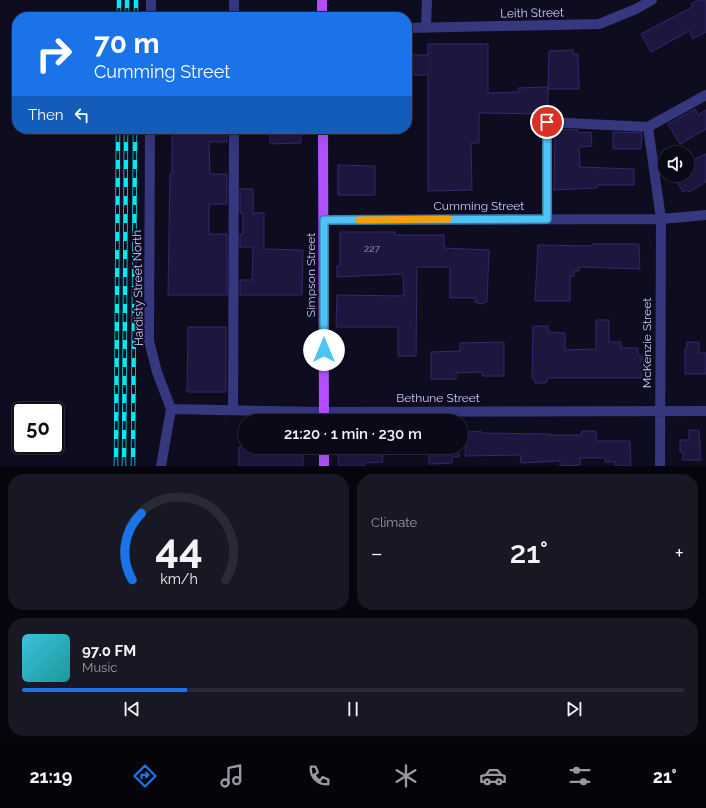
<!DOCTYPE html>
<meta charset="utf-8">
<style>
body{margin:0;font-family:Raleway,sans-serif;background:#181724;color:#f1f3f6;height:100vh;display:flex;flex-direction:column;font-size:15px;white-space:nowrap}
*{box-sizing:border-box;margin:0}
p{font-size:13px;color:#999aa1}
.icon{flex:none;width:22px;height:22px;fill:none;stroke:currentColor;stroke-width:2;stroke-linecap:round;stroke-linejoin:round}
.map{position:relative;height:466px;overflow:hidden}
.sheet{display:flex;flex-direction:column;gap:8px;padding:8px;background:#06050d;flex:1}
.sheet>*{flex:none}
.banner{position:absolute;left:12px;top:12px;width:400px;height:122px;border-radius:16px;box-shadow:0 4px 16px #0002,0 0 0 1px #2a2a36;background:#1a73e8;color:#fff;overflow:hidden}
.controls{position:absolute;left:658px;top:146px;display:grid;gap:8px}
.controls a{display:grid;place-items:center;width:36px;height:36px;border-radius:50%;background:#0a0917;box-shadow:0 4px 16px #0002,0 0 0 1px #2a2a36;font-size:20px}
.speed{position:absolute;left:12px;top:402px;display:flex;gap:8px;font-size:20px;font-weight:700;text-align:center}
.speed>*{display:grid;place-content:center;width:52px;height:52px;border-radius:50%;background:#0a0917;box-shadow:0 4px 16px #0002,0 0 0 1px #2a2a36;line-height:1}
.speed .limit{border:2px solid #111;border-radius:6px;background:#fff;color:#111}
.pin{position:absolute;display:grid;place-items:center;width:34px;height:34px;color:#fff;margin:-17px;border:2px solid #fff;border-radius:50%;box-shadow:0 1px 4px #0007}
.me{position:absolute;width:44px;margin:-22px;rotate:0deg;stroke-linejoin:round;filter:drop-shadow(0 0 3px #0008)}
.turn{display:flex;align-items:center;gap:14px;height:84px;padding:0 16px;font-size:18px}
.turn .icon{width:52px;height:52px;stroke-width:2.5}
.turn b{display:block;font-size:28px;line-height:34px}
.then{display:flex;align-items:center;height:38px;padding:0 16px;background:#0003;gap:8px;font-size:15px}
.big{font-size:30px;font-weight:600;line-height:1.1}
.sheet .card{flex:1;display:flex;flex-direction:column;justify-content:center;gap:6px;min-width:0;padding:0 14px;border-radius:16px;background:#181724}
.sheet .dial{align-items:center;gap:0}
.dial svg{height:104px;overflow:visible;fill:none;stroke:#2a2a36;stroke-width:7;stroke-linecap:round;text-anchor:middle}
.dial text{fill:#f1f3f6;stroke:none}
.song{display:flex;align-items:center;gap:12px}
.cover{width:48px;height:48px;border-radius:6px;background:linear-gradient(135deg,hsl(190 70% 55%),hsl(180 70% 35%))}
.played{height:4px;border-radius:2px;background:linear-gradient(90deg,#1a73e8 25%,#2a2a36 25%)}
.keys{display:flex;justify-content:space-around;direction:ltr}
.heat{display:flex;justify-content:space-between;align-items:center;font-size:22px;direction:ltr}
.sheet .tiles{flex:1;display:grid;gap:8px;grid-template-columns:1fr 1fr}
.card:last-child{grid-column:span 2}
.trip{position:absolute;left:238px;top:414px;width:230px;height:40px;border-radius:20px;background:#0a0917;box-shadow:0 4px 16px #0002,0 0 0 1px #2a2a36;font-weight:600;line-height:40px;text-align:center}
.menu{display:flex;height:64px;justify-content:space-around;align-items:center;background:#040409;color:#999aa1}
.menu .icon{width:28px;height:28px}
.menu .on{color:#1a73e8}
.menu b{font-size:18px;color:#f1f3f6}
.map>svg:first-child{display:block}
.building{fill:#1d1740;stroke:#32296c}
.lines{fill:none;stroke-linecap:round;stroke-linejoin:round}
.minor{stroke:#35377f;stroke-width:10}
.major{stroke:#b250ff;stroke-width:10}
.rail-casing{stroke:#00ebf4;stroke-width:4.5}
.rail{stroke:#0e0c1f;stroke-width:3;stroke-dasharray:9;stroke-linecap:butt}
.route-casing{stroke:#337fa1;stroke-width:10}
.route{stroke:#4fc3f7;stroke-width:7}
.slow{stroke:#f59e0b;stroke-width:7}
.labels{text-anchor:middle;stroke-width:4;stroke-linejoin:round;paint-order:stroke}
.number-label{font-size:10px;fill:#a09ccf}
.street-label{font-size:12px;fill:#ccc9ff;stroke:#0e0c1f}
</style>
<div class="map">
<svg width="706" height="466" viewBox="0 0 706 466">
<rect width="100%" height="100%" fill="#0e0c1f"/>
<path class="building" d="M698,0H706V32L693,39L689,31L651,52L641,34L692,7L691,4Z
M428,44H488V93L518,92V88L548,87V114L479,113V143H471L472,190L428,191V75H407V55H428Z
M573,50V54H578L579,89H548L549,51Z
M695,109L698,115L706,110V129L680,144L668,124Z
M172,129H227V142H209L210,174H227V204H209V234H227V295H168L170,174H172Z
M270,129H301V143L270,144Z
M555,129L578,130V133L591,132L592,146L579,147L580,167L634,169V185H597V188L554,190Z
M613,132L642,133L641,149H613Z
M706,154V182L689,192L687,190L683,192L673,175H687V168H690V161Z
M338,165L375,166V195H338Z
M240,189H253V213H264V249L303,250L302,295H240V280H252L253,247H240V234H243V213H240Z
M340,232H395V235H444V248L489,250L487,302L480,304L475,302V298H450V267H417L416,356H398V327H336L337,295L404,296L403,274L337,277V266H340Z
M592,244H639L640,269L579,267V271H574V276H570V301H535L538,245L592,246Z
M596,320H609V342H621V348H638V355L642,356V378H549L547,379L546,383H535V379H532L533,326H548V332L565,333V350L596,349Z
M188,327H226V392H187Z
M504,342V376H482V372L456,373V379H431V352L460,351V343Z
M687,342H699V353H706V374H685V348H687Z
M689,430H699L701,460H683V452H680V440H689Z
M481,431V433L550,434V435H581L582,431H596L597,441H630L631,466H615L616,462H605V458H580V465L560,466V461L521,463L520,455L465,456L466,435H468V432Z
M239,447H303V466H239Z
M337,447H384V457H382L383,462L364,463V466H339Z
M429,447H459V457H452V463L429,464Z"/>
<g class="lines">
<path class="minor" d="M151,17V0
M234,17V0
M407,28L599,24L636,9L652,0
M426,28L427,0
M648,127L661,219L660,466
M150,129L149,341L157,372L171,409L161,466
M547,219V122L648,127L706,95
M324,220L661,219L706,215
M171,409L324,412L706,411
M233,410L234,129"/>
<path class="major" d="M322,0V17
M323,129L324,421
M324,466V447"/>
<defs>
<path id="rail" d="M119,17V0
M127,17V0
M136,17V0
M116,466L118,129
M124,466L126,129
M133,466L135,129"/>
</defs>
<use href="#rail" class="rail-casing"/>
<use href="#rail" class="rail"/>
</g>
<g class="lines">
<defs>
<path id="route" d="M324,350V220L547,219V122"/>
</defs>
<use href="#route" class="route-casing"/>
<use href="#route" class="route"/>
<path class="slow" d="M359,220L448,219"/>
</g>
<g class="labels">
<g class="number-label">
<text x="372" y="252">227</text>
</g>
<g class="street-label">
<text transform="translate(532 13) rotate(-1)" y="4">Leith Street</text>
<text x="479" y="210">Cumming Street</text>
<text transform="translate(311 275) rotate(-90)" y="4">Simpson Street</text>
<text transform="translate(138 288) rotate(-91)" y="4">Hardisty Street North</text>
<text transform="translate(647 343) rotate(-90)" y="4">McKenzie Street</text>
<text x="438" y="402">Bethune Street</text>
</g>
</g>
</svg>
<div class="controls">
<a><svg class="icon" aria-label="sound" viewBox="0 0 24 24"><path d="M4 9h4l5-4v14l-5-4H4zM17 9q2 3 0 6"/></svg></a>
</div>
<div class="speed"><div class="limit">50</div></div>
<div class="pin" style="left:547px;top:122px;background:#d93025"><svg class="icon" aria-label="arrive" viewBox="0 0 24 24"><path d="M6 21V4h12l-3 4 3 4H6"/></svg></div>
<svg class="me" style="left:324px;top:350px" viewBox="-20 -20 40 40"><circle r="19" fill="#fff"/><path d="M0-13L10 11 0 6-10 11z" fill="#4fc3f7"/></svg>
<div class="trip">21:20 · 1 min · 230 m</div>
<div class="banner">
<div class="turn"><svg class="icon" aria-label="right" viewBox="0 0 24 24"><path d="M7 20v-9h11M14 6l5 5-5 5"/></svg><div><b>70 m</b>Cumming Street</div></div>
<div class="then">Then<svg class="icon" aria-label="left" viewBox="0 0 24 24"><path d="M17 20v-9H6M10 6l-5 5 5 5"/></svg></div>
</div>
</div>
<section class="sheet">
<div class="tiles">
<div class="card dial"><svg viewBox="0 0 100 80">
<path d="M14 69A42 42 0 1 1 86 69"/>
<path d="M14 69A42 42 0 0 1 21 18" stroke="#1a73e8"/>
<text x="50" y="56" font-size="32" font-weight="700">44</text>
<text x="50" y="72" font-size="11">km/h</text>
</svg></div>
<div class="card"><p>Climate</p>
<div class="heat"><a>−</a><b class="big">21°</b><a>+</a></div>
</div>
<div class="card">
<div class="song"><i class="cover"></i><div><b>97.0 FM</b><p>Music</p></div></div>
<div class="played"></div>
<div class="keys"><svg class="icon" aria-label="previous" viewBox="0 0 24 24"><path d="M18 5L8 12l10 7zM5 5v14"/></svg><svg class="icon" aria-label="pause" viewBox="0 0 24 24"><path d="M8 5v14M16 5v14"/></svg><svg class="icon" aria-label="next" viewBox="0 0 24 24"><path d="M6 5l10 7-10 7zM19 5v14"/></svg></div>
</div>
</div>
</section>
<nav class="menu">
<b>21:19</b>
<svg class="icon on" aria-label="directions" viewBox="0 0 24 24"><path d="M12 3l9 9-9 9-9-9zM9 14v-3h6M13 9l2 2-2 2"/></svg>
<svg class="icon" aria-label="music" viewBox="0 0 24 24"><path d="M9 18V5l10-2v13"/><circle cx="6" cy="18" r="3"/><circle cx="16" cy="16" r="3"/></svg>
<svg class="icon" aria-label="phone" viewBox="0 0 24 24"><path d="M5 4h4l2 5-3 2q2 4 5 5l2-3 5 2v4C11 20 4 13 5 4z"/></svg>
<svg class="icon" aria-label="climate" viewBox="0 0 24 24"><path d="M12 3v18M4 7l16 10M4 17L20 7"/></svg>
<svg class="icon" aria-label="car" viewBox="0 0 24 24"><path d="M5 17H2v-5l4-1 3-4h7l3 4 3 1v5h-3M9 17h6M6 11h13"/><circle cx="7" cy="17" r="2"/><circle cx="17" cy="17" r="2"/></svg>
<svg class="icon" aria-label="filters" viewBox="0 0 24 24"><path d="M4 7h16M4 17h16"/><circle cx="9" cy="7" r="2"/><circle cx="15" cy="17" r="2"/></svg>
<b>21°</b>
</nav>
